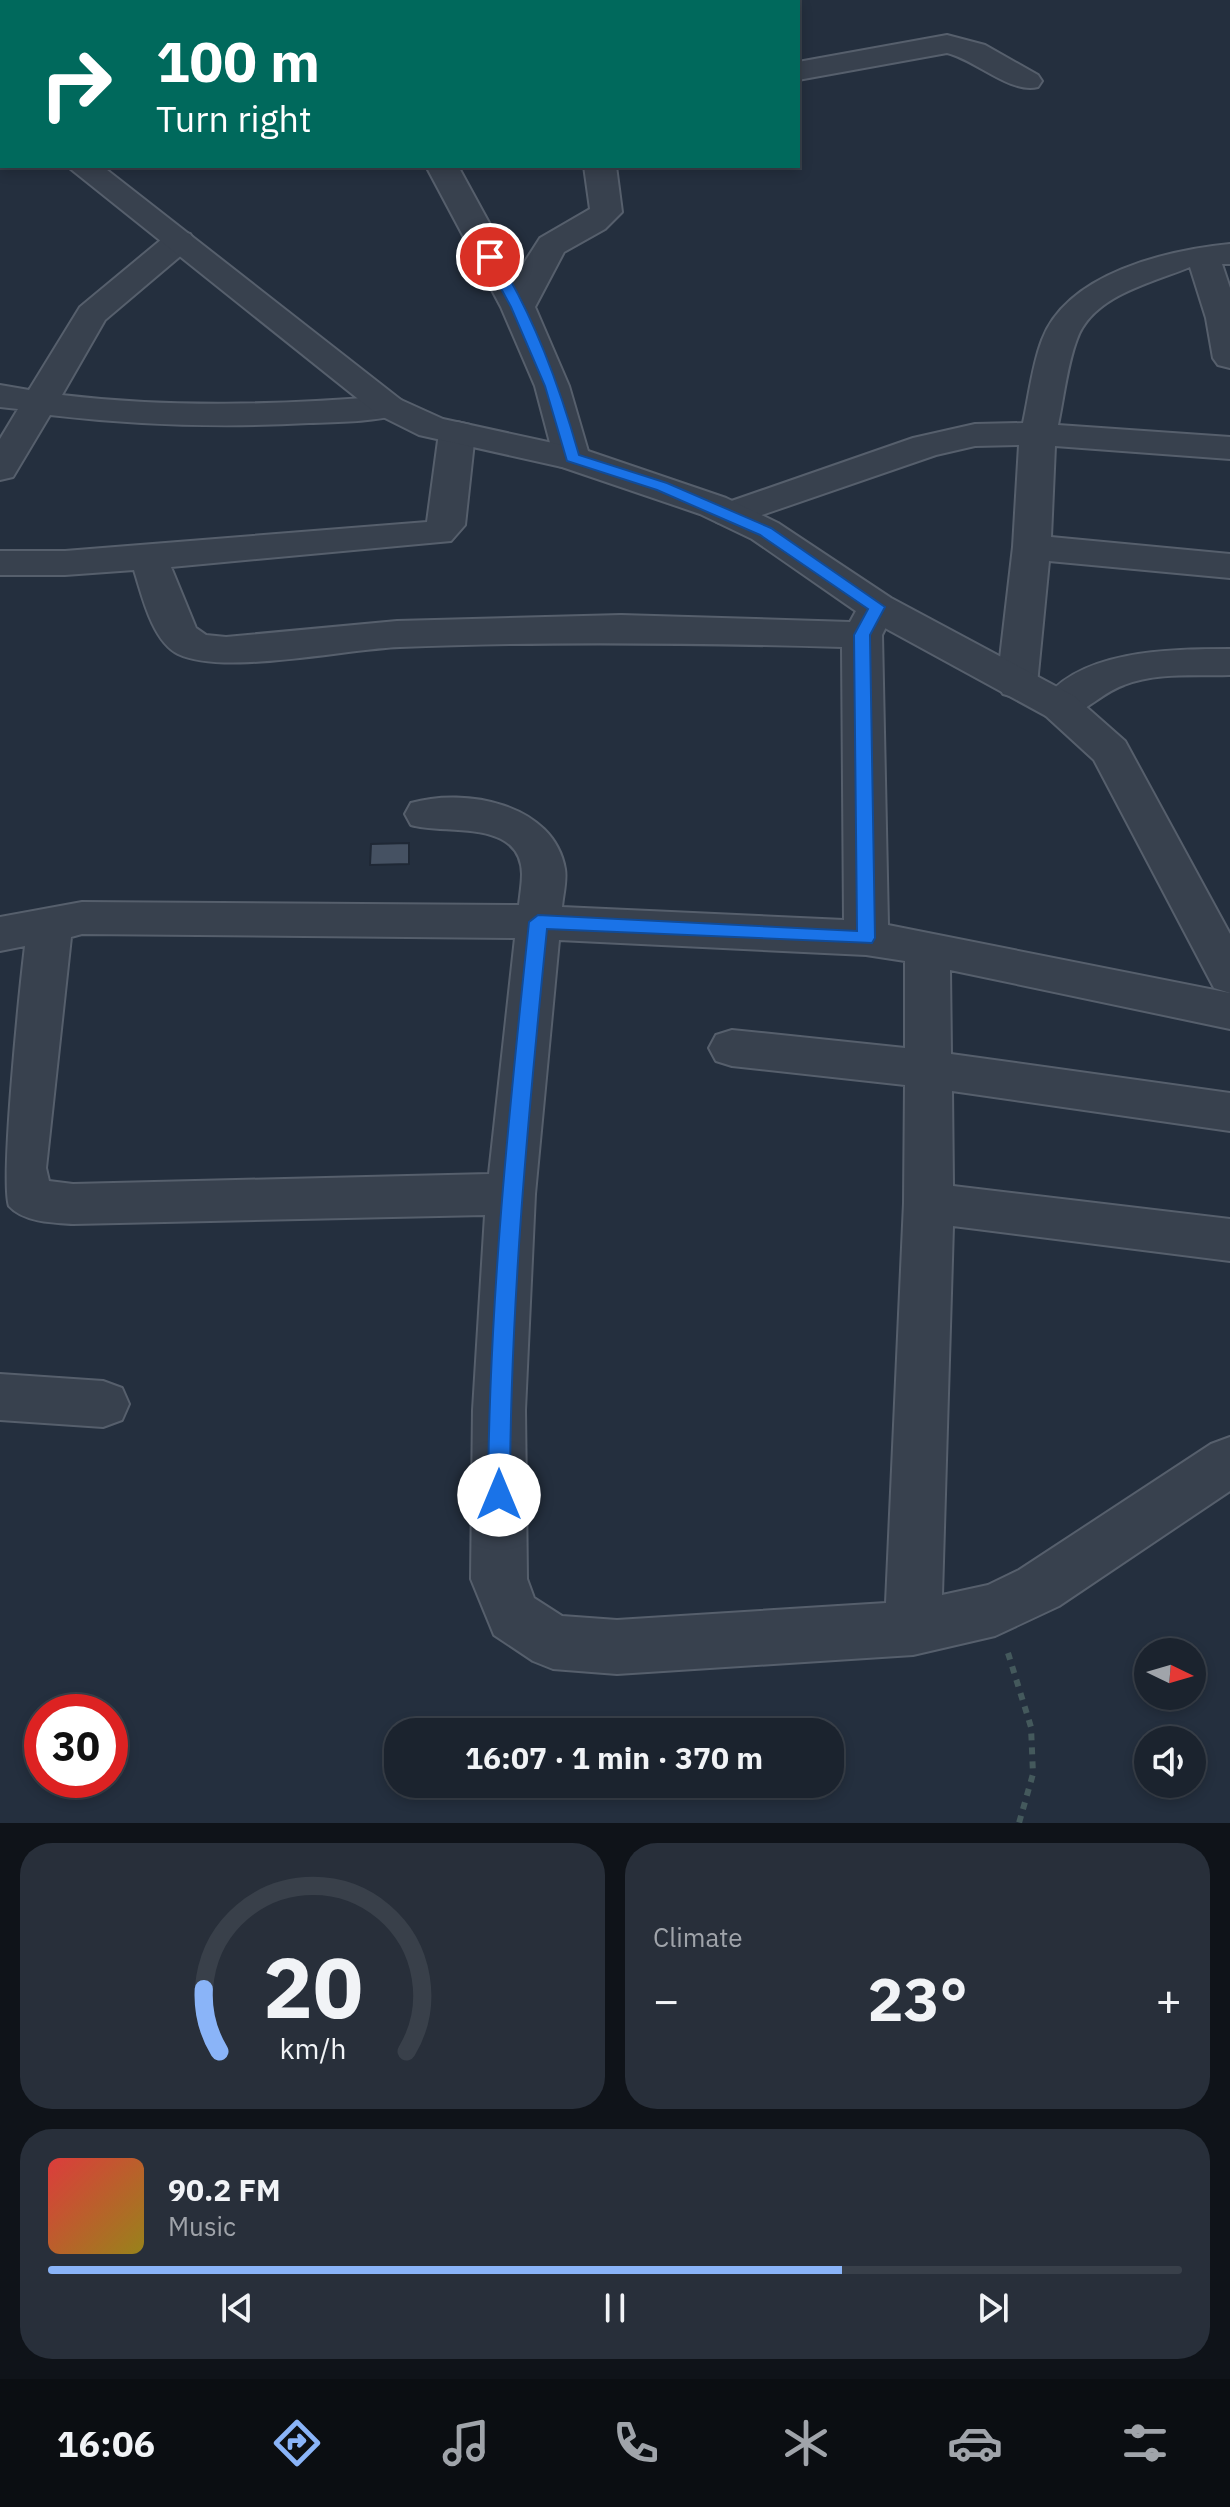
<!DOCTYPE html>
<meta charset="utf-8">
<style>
body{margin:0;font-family:"IBM Plex Sans",sans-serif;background:#282f3a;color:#f1f3f6;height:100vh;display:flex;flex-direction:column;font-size:30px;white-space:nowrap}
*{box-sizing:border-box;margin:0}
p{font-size:26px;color:#a0a4aa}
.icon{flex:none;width:44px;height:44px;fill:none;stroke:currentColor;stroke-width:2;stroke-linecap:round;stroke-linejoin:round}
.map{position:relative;height:1823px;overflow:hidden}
.drawer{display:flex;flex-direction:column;gap:20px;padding:20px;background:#0f1319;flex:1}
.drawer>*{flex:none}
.guide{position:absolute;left:0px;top:0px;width:800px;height:168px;box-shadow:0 4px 12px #0003,0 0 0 2px #39404a;background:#00695c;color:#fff;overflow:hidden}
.needle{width:52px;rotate:95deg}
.buttons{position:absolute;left:1134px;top:1638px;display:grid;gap:16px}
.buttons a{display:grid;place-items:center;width:72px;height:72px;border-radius:50%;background:#1b232e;box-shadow:0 4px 12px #0003,0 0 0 2px #39404a;font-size:40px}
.speed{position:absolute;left:24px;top:1694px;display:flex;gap:16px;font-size:40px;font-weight:700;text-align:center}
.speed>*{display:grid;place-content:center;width:104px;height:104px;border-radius:50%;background:#1b232e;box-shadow:0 4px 12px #0003,0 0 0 2px #39404a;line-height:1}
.speed .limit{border:12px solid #d22;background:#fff;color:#111}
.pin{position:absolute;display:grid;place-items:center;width:68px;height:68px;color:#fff;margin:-34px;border:4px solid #fff;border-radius:50%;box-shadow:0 2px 8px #0007}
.me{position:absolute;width:88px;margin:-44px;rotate:0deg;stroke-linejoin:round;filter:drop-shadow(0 0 6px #0008)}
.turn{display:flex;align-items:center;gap:28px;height:168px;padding:0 24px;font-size:36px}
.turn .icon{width:104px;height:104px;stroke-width:2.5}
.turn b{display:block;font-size:56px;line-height:68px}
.big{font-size:60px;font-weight:700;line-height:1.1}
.drawer .card{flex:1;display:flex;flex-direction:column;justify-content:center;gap:12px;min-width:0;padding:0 28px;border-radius:32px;background:#282f3a}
.drawer .dial{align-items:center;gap:0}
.dial svg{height:208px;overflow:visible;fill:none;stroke:#39404a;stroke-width:7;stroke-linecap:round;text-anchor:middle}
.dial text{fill:#f1f3f6;stroke:none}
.song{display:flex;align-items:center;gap:24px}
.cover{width:96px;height:96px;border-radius:12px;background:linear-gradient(135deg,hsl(0 70% 55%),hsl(50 70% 35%))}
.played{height:8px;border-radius:4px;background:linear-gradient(90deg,#8ab4f8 70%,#39404a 70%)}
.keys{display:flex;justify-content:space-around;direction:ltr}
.heat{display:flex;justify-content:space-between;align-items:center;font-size:44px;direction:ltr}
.drawer .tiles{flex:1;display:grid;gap:20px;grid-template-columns:1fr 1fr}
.card:last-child{grid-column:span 2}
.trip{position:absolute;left:384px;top:1718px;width:460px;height:80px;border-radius:32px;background:#1b232e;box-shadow:0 4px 12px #0003,0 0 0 2px #39404a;font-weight:700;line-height:80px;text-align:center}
.tabs{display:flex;height:128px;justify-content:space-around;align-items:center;background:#0b0e12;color:#a0a4aa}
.tabs .icon{width:56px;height:56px}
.tabs .selected{color:#8ab4f8}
.tabs b{font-size:36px;color:#f1f3f6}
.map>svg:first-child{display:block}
.building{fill:#455162;stroke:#1f2835;stroke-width:2}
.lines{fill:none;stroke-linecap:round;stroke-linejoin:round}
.minor-casing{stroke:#565f6c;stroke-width:4}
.tertiary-casing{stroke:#565f6c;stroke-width:4}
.path{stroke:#44595c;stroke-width:6;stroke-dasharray:7 7;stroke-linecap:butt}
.minor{fill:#38414e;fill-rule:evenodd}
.tertiary{fill:#38414e;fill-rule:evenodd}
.route{fill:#1a73e8;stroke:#114b97;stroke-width:2}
</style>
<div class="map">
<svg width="1230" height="1823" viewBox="0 0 1230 1823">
<rect width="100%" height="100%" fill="#242f3e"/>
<path class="building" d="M409,843V864L370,865L371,844Z"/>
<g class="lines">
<defs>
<path id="minor" d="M217,0H251L216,2Z
M350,0H378V2H350Z
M947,35L985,45L1038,75L1042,81L1038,87C1010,94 976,60 947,53L798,80V62Z
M0,73H2V91H0Z
M426,166H458L517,274L540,238L590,209L584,166H616L622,212L605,229L564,252L535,307L569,386L590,458L585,466L572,469L559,466L554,458L535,386L501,307Z
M179,231L190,234L195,241L190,248L105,320L62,395C171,408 280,405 389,396L401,400L407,407L401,414C372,422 340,422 309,423C222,428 136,425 50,415L13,477L0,480V439L18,409L0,407V385L29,390L80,307L168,234Z
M1230,244V264H1222L1230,288V368L1218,365L1213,358L1206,318L1190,267C1152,283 1093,295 1077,339C1067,365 1064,397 1058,425L1230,437V459L1055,446L1051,537L1230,554V578L1049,561L1037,684L1031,694L1017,698L1003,694L997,684L1013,547L1019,445L975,446L936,455L730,526L717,522L711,514L717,506L913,438L975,424L1023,423C1029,396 1032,366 1042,340C1067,273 1168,250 1230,244Z
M457,422L470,425L475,433L465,525L451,541L171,567L196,628L206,635L226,637L397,621L621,615L850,622L862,600L876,596L890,600L895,609L882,635L888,925L1230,993V1029L950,970L951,1054L1230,1093V1131L952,1091L953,1186L1230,1219V1261L953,1226L942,1595L988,1585L1019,1570L1211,1444L1230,1437V1491L1059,1606L995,1636L913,1655L617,1674L553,1669L533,1661L494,1635L471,1579L473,1410L485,1215L73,1224C54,1223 23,1222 9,1206C0,1180 20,988 25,946L0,951V917L82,902L519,905C520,895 522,884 522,874C521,818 445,835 411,825L405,814L411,803C465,787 554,804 565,869C567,881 563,895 562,907L844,920L842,647C695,643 548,641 400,647C345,649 224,676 178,654C152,641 142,595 134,570L65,575H0V551H65L427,522L439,433L444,425ZM82,934L515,938L489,1174L73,1184L49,1181L46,1168L71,937ZM559,940L866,955L905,961V1048L732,1030L716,1035L709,1048L716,1061L732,1066L905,1085L904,1203L886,1603L617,1620L562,1616L534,1598L527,1579L525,1410L535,1194Z
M1230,649V675C1196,676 1156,672 1124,685C1095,695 1077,725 1046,716L1040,706C1074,649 1172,649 1230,649Z
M0,1374L103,1381L122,1388L129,1404L122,1420L103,1427L0,1420Z"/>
<path id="tertiary" d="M0,92H2V112H0Z
M67,166H102L401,400L443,419L585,450L726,498L778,523L891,598L1074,696L1125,741L1230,934V993L1214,988L1094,760L1046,716L863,616L752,539L700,514L562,467L419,435L377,414Z"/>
</defs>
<use href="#minor" class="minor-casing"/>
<use href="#tertiary" class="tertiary-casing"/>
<path class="path" d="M1008,1653L1031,1727L1033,1774L1019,1823"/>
<use href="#minor" class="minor"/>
<use href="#tertiary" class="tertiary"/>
</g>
<path class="route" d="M486,254H495C534,316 559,385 579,455L667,483L771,528L885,607L870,635L875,938L872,943L547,929C528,1117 510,1305 510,1495L507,1502L499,1505L491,1502L488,1495C489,1303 509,1112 529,922L538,915L857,931L854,635L868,609L760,535L657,490L567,461L545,386L511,307L484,257Z"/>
</svg>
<div class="buttons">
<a><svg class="needle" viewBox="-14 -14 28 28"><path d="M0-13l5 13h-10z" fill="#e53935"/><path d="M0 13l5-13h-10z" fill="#a0a4aa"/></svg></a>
<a><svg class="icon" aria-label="sound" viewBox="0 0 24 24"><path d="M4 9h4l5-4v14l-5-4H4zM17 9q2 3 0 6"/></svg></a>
</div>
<div class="speed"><div class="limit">30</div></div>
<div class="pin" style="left:490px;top:257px;background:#d93025"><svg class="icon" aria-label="arrive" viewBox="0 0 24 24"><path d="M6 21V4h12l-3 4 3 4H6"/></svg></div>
<svg class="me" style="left:499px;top:1495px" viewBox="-20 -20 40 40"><circle r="19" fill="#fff"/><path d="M0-13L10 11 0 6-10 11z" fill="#1a73e8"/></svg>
<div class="trip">16:07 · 1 min · 370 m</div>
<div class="guide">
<div class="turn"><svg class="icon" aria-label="right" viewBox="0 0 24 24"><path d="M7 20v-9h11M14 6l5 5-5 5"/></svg><div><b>100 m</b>Turn right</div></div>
</div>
</div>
<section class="drawer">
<div class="tiles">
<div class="card dial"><svg viewBox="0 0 100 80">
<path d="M14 69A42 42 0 1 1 86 69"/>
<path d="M14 69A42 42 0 0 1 8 45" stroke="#8ab4f8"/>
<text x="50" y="56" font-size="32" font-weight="700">20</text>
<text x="50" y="72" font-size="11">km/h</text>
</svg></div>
<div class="card"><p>Climate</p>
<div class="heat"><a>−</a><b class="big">23°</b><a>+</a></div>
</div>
<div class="card">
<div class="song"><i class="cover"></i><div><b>90.2 FM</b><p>Music</p></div></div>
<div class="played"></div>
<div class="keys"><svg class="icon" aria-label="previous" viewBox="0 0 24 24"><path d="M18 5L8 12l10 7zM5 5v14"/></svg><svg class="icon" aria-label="pause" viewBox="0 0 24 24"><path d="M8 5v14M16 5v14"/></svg><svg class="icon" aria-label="next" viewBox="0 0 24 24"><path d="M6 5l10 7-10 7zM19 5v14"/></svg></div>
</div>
</div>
</section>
<nav class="tabs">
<b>16:06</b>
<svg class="icon selected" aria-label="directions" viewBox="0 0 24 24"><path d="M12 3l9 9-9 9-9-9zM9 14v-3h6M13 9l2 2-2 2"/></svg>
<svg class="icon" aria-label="music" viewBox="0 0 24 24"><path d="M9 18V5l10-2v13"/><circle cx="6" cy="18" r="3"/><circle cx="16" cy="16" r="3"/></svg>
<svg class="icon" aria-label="phone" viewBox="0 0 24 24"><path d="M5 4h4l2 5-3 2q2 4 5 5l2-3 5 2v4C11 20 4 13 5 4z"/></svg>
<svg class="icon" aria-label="climate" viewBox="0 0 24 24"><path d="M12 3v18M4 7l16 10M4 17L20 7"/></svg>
<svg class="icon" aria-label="car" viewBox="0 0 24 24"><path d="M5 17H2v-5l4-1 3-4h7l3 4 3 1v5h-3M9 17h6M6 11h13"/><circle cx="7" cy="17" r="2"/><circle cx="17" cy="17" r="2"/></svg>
<svg class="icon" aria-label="filters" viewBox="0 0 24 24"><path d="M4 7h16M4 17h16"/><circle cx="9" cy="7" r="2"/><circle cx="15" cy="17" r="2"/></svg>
</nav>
